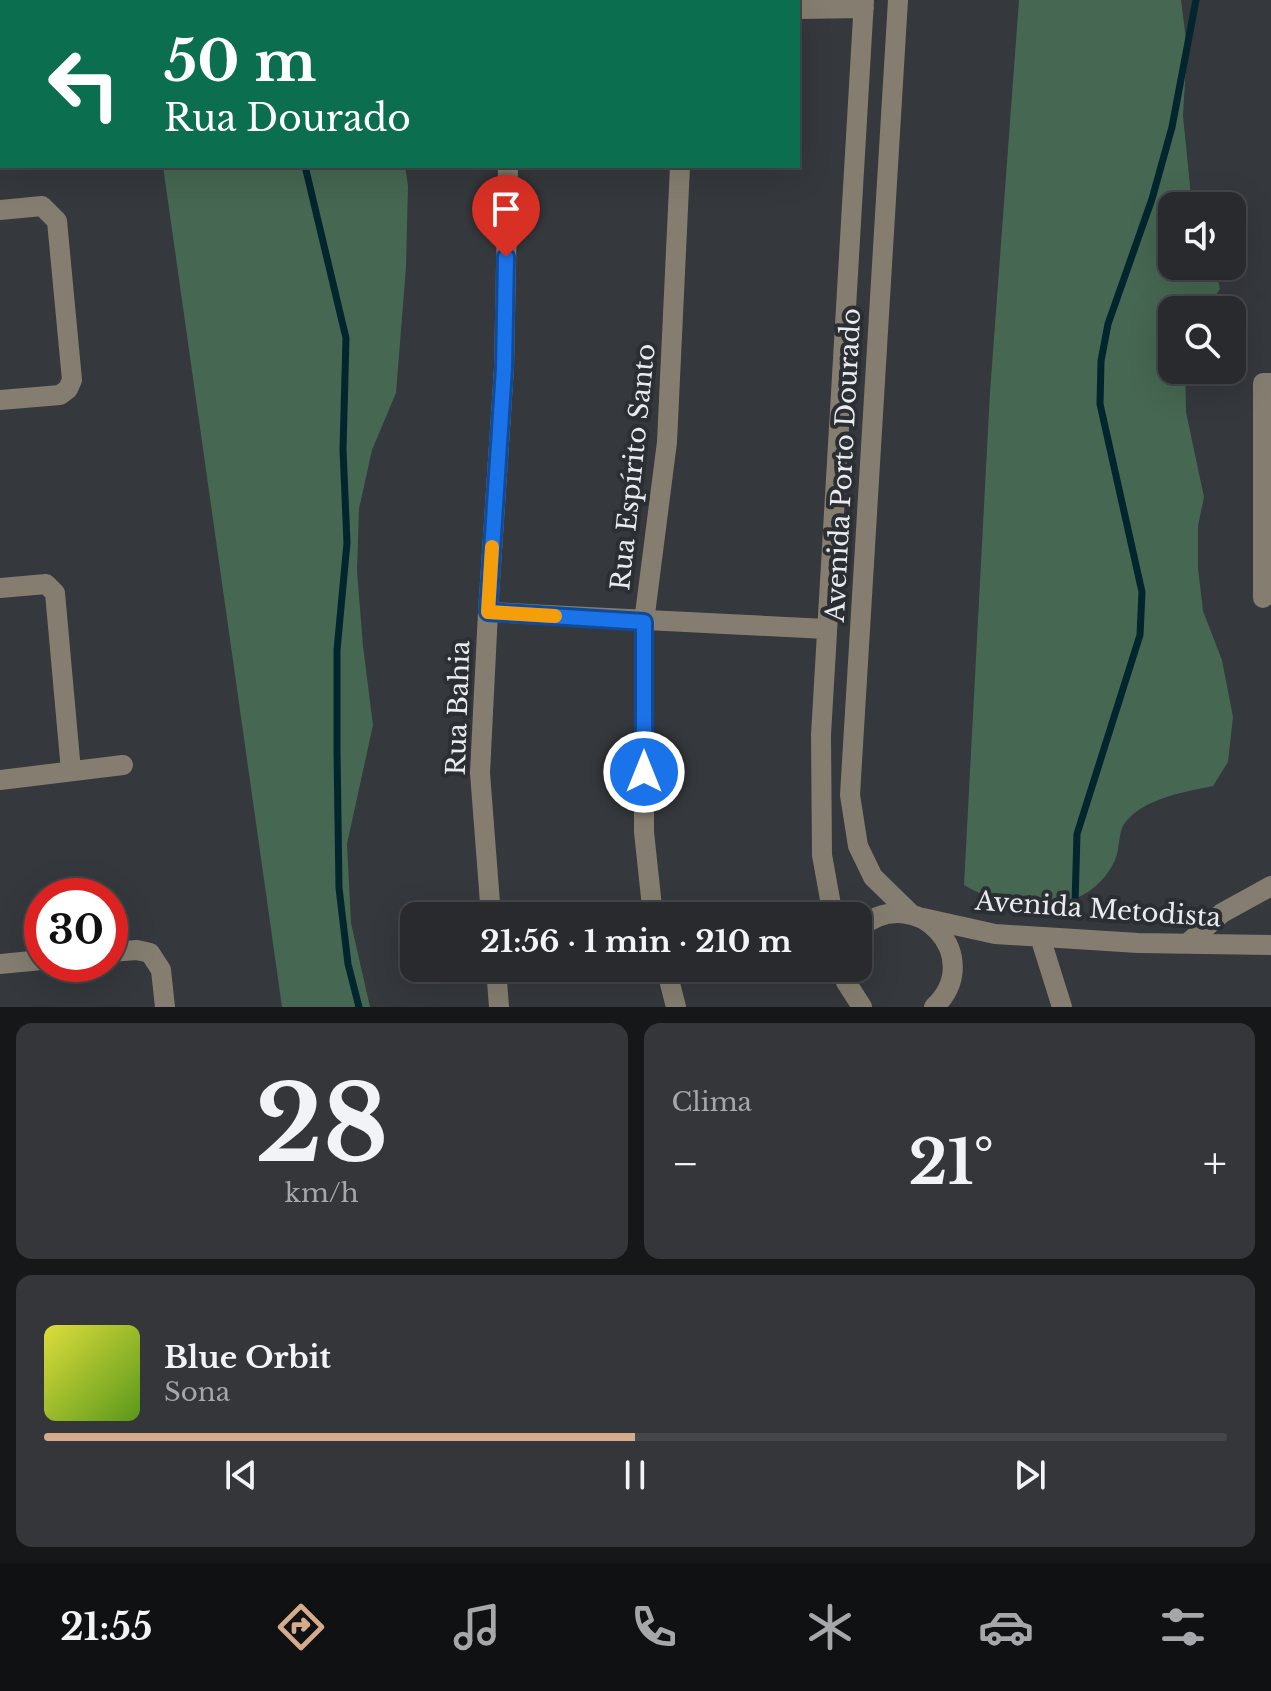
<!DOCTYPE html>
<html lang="pt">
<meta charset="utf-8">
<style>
body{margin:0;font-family:"Libre Baskerville",serif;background:#343639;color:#f1f3f6;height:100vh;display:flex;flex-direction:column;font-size:30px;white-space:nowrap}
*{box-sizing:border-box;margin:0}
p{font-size:26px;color:#a5a7aa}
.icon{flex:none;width:44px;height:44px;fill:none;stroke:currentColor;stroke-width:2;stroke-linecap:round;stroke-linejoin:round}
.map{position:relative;height:1007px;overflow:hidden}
.side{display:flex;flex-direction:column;gap:16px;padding:16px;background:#161719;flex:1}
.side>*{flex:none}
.guide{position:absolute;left:0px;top:0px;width:800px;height:168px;box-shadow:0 8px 32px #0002,0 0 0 2px #444649;background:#0b6e4f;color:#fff;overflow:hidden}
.fabs{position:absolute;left:1158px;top:192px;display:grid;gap:16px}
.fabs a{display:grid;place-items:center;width:88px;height:88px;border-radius:16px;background:#282a2d;box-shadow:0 8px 32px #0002,0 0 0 2px #444649;font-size:40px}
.speed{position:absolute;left:24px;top:878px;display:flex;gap:16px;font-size:40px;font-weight:700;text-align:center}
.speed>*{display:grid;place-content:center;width:104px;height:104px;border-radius:50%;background:#282a2d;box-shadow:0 8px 32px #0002,0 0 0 2px #444649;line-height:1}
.speed .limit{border:12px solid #d22;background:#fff;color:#111}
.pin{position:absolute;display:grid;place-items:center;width:68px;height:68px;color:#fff;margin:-82px -34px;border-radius:50% 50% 50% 0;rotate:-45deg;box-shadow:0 0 8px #0007}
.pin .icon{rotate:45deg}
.me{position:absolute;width:88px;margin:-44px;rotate:0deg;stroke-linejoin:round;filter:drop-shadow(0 0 6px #0008)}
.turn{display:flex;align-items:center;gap:28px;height:168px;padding:0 32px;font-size:36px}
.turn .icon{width:104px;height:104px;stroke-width:2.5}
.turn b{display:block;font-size:56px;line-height:68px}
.big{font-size:60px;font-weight:800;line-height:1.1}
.side .card{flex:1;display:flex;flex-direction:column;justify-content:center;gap:12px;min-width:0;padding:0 28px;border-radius:16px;background:#343639}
.side .dial{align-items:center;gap:0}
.dial b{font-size:104px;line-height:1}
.song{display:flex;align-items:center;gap:24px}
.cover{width:96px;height:96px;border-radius:12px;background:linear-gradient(135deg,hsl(60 70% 55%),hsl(90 70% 35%))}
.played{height:8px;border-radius:4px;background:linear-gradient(90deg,#d6ab8b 50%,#444649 50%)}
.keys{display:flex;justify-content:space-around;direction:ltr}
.heat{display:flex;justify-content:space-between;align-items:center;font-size:44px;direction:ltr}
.side .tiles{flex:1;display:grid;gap:16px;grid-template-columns:1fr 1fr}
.card:last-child{grid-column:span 2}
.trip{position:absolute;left:400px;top:902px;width:472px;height:80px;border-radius:16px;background:#282a2d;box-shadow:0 8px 32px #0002,0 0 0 2px #444649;font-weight:800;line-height:80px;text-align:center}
.dock{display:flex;height:128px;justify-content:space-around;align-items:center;background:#101112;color:#a5a7aa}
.dock .icon{width:56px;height:56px}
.dock .current{color:#d6ab8b}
.dock b{font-size:36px;color:#f1f3f6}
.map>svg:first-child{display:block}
.forest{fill:#466752}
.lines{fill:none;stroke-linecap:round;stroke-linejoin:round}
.stream{stroke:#03252e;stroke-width:7}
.minor{stroke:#857e70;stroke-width:20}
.route-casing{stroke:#114b97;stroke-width:20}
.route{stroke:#1a73e8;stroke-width:14}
.slow{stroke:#f59e0b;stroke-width:14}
.labels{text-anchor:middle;stroke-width:8;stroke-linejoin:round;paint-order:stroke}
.street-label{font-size:26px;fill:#e9ebee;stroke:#2b2e32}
</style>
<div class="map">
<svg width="1271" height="1007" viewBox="0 0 1271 1007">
<rect width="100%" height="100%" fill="#35383c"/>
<path class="forest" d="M1019,0H1181L1187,48L1183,116L1192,206H1172V266H1215L1220,289L1205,310H1172V370H1185L1186,412L1204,497L1198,526V568L1203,611L1222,660L1233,717L1228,762L1213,786C1185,792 1143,798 1124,824C1118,834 1120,849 1115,860C1088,919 1011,913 964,885L990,392Z
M163,166H405L408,186L406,267L396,393L372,450L359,509L357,571L363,646L373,725L347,844L351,923L370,1007H282Z"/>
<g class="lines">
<path class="stream" d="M263,0L264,2
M305,166L346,338L343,449L347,543L337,650V751L339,888L348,964L359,1007
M1075,903L1077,834L1140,635L1142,592L1100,404L1101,361L1108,324L1152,199L1172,127L1196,0"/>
<path class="minor" d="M511,0V2
M898,0L850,795L858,846L873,877L910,913
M688,2V0
M798,9L864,8
M0,11H2
M0,210L42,206L57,221L72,380L68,389L60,395L0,400
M0,588L46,584L55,593L71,771
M1263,598V383H1271
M488,612L826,629
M0,780L123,765
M491,916L480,773L488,612L504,368L508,166
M653,916L644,832V622L667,442L680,166
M833,916L822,855L821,735L864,0
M923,918L995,934L1138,943L1271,945
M858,929C917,879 987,958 934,1007
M1040,937L1062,1007
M1189,942L1222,913L1271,886
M110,952L137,950L150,953L161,970L165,1007
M0,964L42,960
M496,968L499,1007
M666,968L676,1007
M844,968L846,982L862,1007"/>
</g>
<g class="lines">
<defs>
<path id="route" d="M506,257L504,368L488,612L644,622V772"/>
</defs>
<use href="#route" class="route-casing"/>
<use href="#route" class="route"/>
<path class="slow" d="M492,547L488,612L555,616"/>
</g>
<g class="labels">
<g class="street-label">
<text transform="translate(843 465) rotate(-87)" y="9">Avenida Porto Dourado</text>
<text transform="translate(633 467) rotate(-84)" y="9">Rua Espírito Santo</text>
<text transform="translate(458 708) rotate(-88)" y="9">Rua Bahia</text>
<text transform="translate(1098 909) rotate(4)" y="9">Avenida Metodista</text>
</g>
</g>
</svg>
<div class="fabs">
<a><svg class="icon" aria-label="sound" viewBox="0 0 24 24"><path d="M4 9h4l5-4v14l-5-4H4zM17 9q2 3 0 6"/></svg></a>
<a><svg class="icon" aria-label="search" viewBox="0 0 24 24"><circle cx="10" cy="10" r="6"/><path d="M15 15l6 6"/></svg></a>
</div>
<div class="speed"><div class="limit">30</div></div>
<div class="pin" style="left:506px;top:257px;background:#d93025"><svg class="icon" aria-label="arrive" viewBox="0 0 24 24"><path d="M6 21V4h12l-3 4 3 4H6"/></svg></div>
<svg class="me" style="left:644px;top:772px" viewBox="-20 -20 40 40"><circle r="17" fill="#1a73e8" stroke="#fff" stroke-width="3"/><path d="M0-11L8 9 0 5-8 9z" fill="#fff"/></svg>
<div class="trip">21:56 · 1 min · 210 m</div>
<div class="guide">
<div class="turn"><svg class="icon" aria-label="left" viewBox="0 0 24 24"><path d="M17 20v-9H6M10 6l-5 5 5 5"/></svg><div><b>50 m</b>Rua Dourado</div></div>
</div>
</div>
<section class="side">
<div class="tiles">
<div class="card dial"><b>28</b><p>km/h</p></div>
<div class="card"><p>Clima</p>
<div class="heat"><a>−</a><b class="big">21°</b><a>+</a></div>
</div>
<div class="card">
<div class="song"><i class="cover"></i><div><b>Blue Orbit</b><p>Sona</p></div></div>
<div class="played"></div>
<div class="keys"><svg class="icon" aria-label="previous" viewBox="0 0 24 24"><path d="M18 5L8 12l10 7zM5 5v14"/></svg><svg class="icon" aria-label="pause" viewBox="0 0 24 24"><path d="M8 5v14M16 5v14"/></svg><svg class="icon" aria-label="next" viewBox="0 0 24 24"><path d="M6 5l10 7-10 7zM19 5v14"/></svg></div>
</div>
</div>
</section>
<nav class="dock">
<b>21:55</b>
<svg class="icon current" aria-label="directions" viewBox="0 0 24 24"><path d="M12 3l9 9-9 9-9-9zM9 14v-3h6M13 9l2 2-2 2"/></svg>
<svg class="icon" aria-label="music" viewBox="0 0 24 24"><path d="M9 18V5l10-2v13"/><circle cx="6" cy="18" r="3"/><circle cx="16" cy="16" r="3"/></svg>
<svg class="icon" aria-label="phone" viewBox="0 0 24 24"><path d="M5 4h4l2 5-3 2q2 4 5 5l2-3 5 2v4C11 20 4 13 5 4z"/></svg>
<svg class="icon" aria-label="climate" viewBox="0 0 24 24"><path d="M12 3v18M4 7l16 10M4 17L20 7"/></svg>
<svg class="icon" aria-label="car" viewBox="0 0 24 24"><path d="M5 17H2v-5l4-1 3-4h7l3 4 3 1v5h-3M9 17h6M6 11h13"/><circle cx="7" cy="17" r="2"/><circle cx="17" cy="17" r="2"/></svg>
<svg class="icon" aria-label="filters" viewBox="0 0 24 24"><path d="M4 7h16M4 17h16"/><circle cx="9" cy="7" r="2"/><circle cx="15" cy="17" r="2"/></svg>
</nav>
